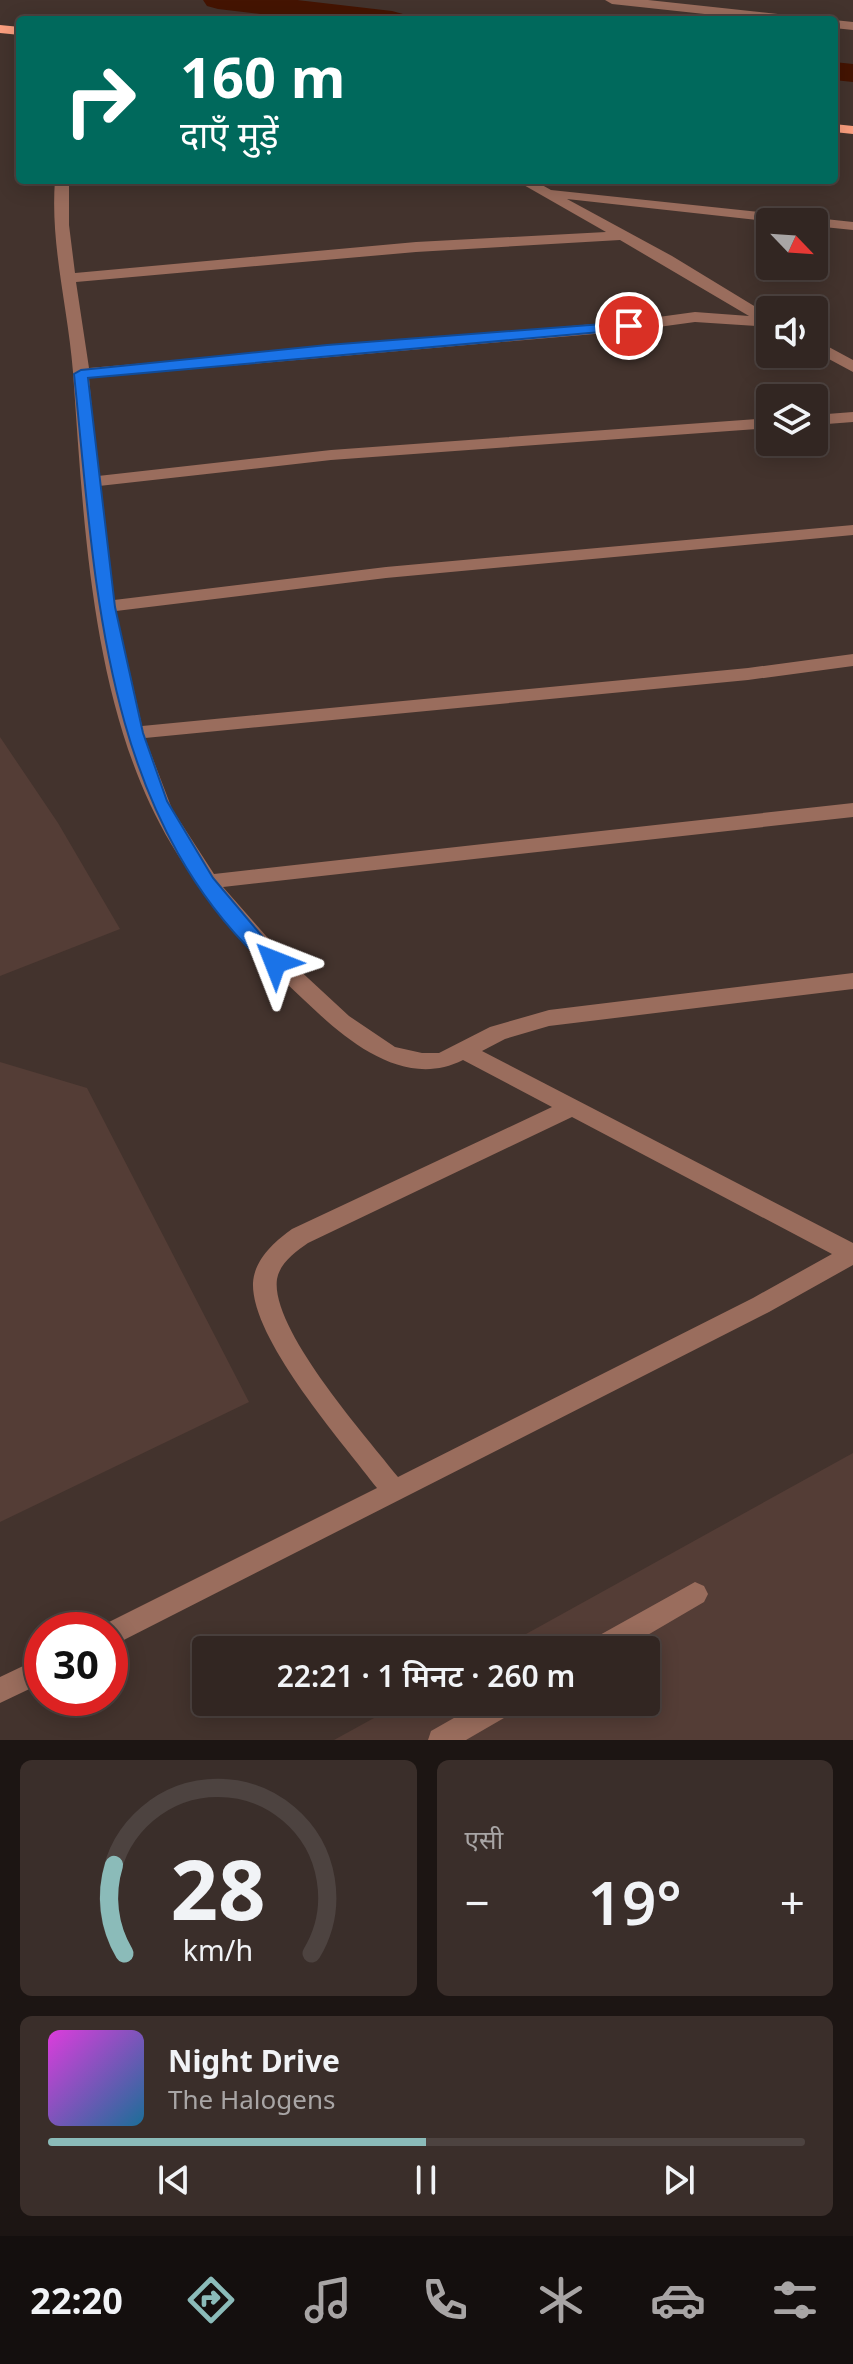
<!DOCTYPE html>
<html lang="hi">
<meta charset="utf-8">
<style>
body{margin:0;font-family:"Noto Sans","Noto Sans Devanagari",sans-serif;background:#3a2e2a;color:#f1f3f6;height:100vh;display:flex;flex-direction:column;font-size:30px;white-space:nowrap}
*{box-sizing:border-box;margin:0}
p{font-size:26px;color:#a8a5a5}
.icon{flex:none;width:44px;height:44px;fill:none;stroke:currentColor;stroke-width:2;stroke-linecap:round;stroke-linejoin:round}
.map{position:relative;height:1740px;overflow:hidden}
.sheet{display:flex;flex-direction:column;gap:20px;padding:20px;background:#1c1513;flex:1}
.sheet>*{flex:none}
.hud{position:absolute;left:16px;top:16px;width:822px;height:168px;border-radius:8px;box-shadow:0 4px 20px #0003,0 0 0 2px #4d4340;background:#00695c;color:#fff;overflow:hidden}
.needle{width:52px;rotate:115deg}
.tools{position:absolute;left:756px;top:208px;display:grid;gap:16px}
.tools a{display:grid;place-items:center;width:72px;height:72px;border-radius:8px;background:#322622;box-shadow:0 4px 20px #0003,0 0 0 2px #4d4340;font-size:40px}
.speed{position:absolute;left:24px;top:1612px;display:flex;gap:16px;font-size:40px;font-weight:700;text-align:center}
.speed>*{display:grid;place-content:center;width:104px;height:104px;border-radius:50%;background:#322622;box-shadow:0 4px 20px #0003,0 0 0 2px #4d4340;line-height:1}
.speed .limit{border:12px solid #d22;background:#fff;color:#111}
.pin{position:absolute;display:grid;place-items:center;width:68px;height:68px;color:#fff;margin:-34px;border:4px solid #fff;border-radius:50%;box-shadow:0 2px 8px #0007}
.me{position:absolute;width:88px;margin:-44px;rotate:315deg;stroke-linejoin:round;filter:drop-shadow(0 0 6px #0008)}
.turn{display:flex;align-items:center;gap:28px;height:168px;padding:0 32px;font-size:36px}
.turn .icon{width:104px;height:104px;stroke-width:2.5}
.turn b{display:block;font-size:56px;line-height:68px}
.big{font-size:60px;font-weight:600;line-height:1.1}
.sheet .widget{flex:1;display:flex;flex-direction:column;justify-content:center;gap:12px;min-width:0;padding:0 28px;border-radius:12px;background:#3a2e2a}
.sheet .dial{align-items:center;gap:0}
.dial svg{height:208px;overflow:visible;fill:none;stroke:#4d4340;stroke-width:7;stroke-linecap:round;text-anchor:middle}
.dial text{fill:#f1f3f6;stroke:none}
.song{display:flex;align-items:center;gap:24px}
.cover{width:96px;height:96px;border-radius:12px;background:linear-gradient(135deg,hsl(300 70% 55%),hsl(200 70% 35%))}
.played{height:8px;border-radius:4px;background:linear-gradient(90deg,#8bbbb9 50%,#4d4340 50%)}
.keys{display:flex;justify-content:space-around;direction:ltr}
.heat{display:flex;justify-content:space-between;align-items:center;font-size:44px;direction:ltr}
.sheet .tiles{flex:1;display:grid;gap:20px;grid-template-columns:1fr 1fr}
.widget:last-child{grid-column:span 2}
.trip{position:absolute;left:192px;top:1636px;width:468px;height:80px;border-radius:8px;background:#322622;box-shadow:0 4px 20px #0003,0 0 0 2px #4d4340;font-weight:600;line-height:80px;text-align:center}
.menu{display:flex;height:128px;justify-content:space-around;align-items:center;background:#140f0e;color:#a8a5a5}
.menu .icon{width:56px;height:56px}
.menu .on{color:#8bbbb9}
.menu b{font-size:36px;color:#f1f3f6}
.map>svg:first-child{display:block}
.built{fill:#543d36}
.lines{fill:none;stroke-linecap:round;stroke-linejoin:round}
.canal{fill:#441402;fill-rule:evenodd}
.minor{fill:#9a6d5d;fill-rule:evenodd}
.major{fill:#fb9f7f;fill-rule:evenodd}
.route{fill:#1a73e8;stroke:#114b97;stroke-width:2}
</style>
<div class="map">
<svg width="853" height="1740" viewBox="0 0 853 1740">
<rect width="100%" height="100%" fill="#43332d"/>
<path class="built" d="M0,737L58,823L120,929L0,976Z
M0,1062L87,1088L249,1402L0,1522Z
M853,1453V1740H334L403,1702H646V1650H497Z"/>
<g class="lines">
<path class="canal" d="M203,0H297L392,11L403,14L407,20H313L218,9L207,6Z
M834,62L853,64V82L834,80Z"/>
<path class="minor" d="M605,0H648L796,16L803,20H760L612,4Z
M834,20L853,22V30L834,28Z
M55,180H69V225L75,273L416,242L606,232L515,180H533L551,190L853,222V230L814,226V222H775L567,199L672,256L769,315L770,327L695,322L629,331L89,378L98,476L331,450L770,418V428L331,460L99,486L114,600L386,567L853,525V535L386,578L116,611L142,726L748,668L853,654V666L748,680L145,738L172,809L214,874L853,803V817L223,887L282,954L349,1016L395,1047L422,1053H439L490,1027L549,1010L853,973V989L549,1026L505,1039L482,1051L853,1243V1265L769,1312L110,1647V1630H99L101,1626L377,1488C343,1443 251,1339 253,1283C254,1260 275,1241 292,1229L552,1107L463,1060C410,1087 357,1049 318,1013C252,953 188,886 150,804C90,675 83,512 73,372C68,307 50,245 55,180ZM620,240L749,316L695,312L629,321L89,368L76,282L416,252ZM572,1117L832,1254L753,1298L398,1477C367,1437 270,1329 277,1279C280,1263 295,1252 308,1243Z
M814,339L853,360V372L814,351Z
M853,412V422L814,425V415Z
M695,1582L704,1586L708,1594L704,1602L622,1650H585L589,1641Z
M42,1657V1683L0,1703V1677Z
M482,1702H520L516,1711L466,1740H428L431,1731Z"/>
<path class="major" d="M0,25L20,27V35L0,33Z
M834,124L853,126V134L834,132Z"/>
</g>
<path class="route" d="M629,322L636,326L634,329L88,378L115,607L143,733L167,801L213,878L284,962L282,967H268C101,814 96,584 74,374L81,370L327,345Z"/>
</svg>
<div class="tools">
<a><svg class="needle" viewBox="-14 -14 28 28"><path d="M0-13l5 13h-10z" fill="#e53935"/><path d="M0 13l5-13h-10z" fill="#a8a5a5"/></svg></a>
<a><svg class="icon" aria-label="sound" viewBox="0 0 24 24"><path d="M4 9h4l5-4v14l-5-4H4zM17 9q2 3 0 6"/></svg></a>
<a><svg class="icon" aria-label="layers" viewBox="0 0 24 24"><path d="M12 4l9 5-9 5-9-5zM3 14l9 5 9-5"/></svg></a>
</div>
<div class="speed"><div class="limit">30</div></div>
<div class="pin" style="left:629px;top:326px;background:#d93025"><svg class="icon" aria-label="arrive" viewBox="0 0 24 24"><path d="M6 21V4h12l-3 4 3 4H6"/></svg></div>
<svg class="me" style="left:275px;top:962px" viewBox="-20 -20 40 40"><path d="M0-17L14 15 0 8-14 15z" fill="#1a73e8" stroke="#fff" stroke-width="4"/></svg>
<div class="trip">22:21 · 1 मिनट · 260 m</div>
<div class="hud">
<div class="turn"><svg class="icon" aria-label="right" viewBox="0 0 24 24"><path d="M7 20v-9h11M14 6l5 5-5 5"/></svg><div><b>160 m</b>दाएँ मुड़ें</div></div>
</div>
</div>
<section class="sheet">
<div class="tiles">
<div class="widget dial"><svg viewBox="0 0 100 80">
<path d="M14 69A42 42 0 1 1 86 69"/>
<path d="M14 69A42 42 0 0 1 10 35" stroke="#8bbbb9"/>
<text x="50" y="56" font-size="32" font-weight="700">28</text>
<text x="50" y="72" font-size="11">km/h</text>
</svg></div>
<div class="widget"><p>एसी</p>
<div class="heat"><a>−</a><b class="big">19°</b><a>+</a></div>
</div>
<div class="widget">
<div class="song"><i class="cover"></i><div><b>Night Drive</b><p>The Halogens</p></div></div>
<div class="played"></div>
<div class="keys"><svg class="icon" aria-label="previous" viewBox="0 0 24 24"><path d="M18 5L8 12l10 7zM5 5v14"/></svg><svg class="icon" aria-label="pause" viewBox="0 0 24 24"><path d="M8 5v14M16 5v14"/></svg><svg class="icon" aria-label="next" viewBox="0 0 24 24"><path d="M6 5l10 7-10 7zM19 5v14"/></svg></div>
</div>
</div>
</section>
<nav class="menu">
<b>22:20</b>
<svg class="icon on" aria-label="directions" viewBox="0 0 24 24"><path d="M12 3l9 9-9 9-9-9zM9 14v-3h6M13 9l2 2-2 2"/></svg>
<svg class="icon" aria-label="music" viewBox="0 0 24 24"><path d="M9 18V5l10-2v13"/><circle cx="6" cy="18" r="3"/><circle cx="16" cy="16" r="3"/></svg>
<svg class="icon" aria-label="phone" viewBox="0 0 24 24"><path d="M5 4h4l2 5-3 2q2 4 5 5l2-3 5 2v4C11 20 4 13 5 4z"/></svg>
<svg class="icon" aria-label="climate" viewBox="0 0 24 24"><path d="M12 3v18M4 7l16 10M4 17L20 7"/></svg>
<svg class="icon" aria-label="car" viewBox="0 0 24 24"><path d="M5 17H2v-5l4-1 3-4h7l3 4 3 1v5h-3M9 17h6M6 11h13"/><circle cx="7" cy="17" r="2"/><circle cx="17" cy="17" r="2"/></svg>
<svg class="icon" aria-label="filters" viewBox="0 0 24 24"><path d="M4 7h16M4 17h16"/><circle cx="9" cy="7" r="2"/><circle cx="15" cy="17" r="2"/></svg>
</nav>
